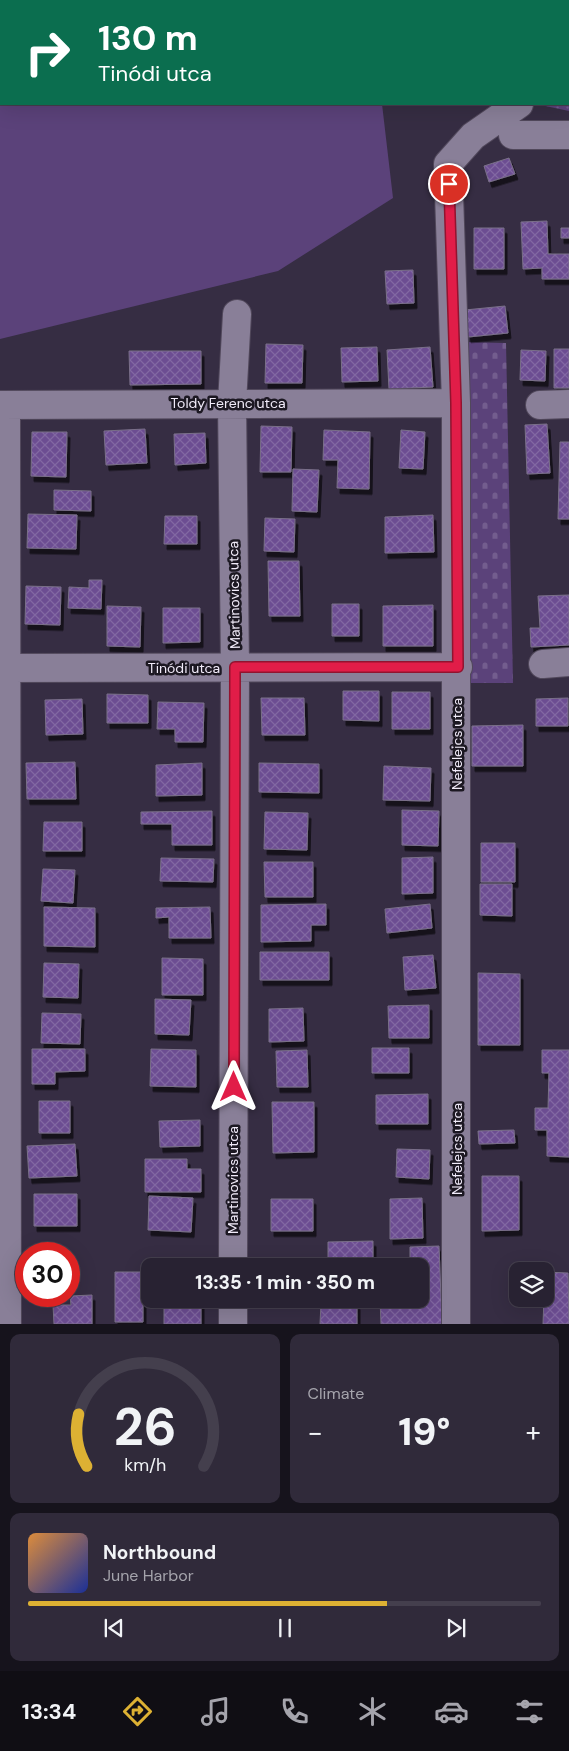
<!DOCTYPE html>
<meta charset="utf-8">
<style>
body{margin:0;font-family:"DM Sans",sans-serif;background:#302a3a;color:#f1f3f6;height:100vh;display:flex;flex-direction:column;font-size:19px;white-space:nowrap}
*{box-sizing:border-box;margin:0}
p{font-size:16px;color:#a5a4ac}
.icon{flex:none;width:28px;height:28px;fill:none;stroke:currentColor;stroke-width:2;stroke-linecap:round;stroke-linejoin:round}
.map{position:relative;height:1324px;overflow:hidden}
.side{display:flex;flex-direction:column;gap:10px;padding:10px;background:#16131c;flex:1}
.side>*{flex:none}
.guide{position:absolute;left:0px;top:0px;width:570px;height:105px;box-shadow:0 5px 20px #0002,0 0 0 1px #443f4d;background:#0b6e4f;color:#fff;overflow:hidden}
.buttons{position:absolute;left:509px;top:1262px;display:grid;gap:10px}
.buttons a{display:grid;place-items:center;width:45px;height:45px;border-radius:10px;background:#282232;box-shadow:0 5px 20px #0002,0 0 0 1px #443f4d;font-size:25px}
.speed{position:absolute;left:15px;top:1242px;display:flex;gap:10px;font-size:25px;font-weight:700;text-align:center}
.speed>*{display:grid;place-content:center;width:65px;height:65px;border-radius:50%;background:#282232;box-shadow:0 5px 20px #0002,0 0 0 1px #443f4d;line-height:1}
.speed .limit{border:8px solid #d22;background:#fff;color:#111}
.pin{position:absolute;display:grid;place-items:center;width:42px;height:42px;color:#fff;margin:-21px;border:2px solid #fff;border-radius:50%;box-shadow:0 1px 5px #0007}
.me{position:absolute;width:55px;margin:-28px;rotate:0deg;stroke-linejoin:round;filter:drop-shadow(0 0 4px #0008)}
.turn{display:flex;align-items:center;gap:18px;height:105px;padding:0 15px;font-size:22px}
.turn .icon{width:65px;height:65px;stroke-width:2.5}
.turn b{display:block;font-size:35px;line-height:42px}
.big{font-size:38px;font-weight:800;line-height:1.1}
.side .widget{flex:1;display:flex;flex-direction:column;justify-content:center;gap:8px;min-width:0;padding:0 18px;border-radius:10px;background:#302a3a}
.side .dial{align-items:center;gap:0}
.dial svg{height:130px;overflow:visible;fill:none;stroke:#443f4d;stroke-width:7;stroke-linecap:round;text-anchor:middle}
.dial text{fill:#f1f3f6;stroke:none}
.song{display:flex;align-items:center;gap:15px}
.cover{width:60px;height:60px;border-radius:8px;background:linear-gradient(135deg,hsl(30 70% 55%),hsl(230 70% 35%))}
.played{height:5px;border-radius:2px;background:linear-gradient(90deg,#ddb133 70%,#443f4d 70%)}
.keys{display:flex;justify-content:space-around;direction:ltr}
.heat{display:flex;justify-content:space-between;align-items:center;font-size:28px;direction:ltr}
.side .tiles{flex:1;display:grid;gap:10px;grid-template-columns:1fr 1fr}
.widget:last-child{grid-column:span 2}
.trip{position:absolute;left:141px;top:1258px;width:288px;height:50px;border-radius:10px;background:#282232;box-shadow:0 5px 20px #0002,0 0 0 1px #443f4d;font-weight:800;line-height:50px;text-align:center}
.tabs{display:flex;height:80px;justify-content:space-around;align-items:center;background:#100e14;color:#a5a4ac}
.tabs .icon{width:35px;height:35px}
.tabs .selected{color:#ddb133}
.tabs b{font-size:22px;color:#f1f3f6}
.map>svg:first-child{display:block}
.grass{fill:url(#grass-dots)}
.cemetery{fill:url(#cemetery-stones)}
.garden{fill:#5b427a}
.building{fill:url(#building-cross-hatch);stroke:#7a7089;filter:url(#shadow)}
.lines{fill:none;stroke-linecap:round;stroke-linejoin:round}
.minor-casing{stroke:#51485b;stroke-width:30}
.path{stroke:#7d7689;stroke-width:3;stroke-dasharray:4 2.5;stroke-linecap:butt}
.minor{stroke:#897f98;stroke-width:28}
.route-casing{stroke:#92132f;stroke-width:12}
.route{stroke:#e11d48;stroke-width:9}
.labels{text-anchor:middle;stroke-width:5;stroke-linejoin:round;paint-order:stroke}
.street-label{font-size:14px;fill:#f1ebf9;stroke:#1c1822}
</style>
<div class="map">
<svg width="569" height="1324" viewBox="0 0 569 1324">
<defs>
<pattern id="grass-dots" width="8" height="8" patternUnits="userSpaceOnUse" patternTransform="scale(1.25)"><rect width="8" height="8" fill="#5b427a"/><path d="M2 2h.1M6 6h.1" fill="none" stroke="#735d8e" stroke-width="1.8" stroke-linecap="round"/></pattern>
<pattern id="cemetery-stones" width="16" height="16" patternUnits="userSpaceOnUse" patternTransform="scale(1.25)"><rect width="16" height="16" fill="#5b427a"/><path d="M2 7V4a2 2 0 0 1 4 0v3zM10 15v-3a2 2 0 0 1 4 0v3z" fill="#735d8e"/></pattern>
<pattern id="building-cross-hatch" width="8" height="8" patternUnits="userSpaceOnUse" patternTransform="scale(1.25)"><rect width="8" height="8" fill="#6c4d92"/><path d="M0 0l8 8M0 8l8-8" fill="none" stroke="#8167a2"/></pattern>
<filter id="shadow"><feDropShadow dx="3" dy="5.5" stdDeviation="0" flood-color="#0009"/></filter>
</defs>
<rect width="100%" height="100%" fill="#362d43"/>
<path class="grass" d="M31,0H569V111L536,104H569V1Z"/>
<path class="cemetery" d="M462,342L506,343L513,683H466Z"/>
<path class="garden" d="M0,0L37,1H1V104H382L393,198L278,271L0,339Z"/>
<path class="building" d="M509,158L515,174L489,182L484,166Z
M547,221L548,254H569V279H542V268L523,269L521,222Z
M474,228H504V269H474Z
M561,228H569V238H561Z
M413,270L414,303L387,304L385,271Z
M505,306L508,333L468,337L465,310Z
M266,344L303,345L302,383H265Z
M377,347L378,381L342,382L341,348Z
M430,347L433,387L389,389L387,350Z
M554,349H569V388H554Z
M521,350L546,351L545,381L520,380Z
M129,351H201V384L130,385Z
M547,424L550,473L527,474L525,425Z
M261,426L292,427L291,472H260Z
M145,429L147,463L106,465L104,431Z
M324,430L370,432L369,489L337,488L338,460H323Z
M401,430L425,432L423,469L399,468Z
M32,432H67L66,477L31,476Z
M205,433L206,463L175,465L174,434Z
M560,442H569V519H558Z
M293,469L319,470L317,512L292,511Z
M54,490L91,491V511L54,510Z
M28,514L77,515L76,549L27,548Z
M433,515L434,552L385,553V517Z
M165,516H197V544H164Z
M265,518L295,519L294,552L264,551Z
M268,561H299L300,616H269Z
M89,580H102L101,609L68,608L69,587L89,588Z
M26,586L61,587L60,625L25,624Z
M569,595V645L531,647L530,628H540L538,596Z
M332,604H359V636H332Z
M433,605V646H383V606Z
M107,606L141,607L140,647L107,646Z
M163,608H200V642L163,643Z
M343,691H379V721L343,720Z
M392,692H430V729H392Z
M107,694L148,695V723H107Z
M261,698H304L305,735H262Z
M568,698V726H536V699Z
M82,699L83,734L46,735L45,700Z
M158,702L204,703L203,742H175V729H157Z
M523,725V766H472V726Z
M75,762L76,799H27L26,763Z
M202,763V795L156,796V765Z
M259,763L319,764V793L259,792Z
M384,766L431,768L430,801L383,800Z
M402,810L439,811L438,846L402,845Z
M212,811V845H172V824H141V812Z
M265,812L308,813L307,850L264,849Z
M44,822H82V851H43Z
M481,843H515V882H481Z
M433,857V893L402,894V858Z
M161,858L214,859L213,882L160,881Z
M264,862H313V897H265Z
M43,869L75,870L73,903L41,901Z
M480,884H512V916L480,915Z
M326,904V925H311V941L261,942V905Z
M430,904L432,928L387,933L385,909Z
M44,907L95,908V947L44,946Z
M210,907L211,938H169V917L156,918V908Z
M260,952H329V980H260Z
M433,955L436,988L405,990L403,957Z
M162,958L203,959V995H162Z
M44,963L79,964L78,998L43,997Z
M478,973L520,974V1045H478Z
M155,999L191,1000L189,1035L155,1034Z
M429,1005V1038H389L388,1006Z
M303,1008L304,1041L269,1042V1009Z
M42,1013L81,1014L80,1044L41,1043Z
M372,1048H409V1073H372Z
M32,1049H85V1071L55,1072V1084H32Z
M151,1049L196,1050V1087L150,1086Z
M307,1050L308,1087H277L276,1051Z
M542,1050H569V1157L547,1156V1130H535V1108H548L549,1073H542Z
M428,1094V1124H376V1095Z
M39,1101H70V1133H39Z
M272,1102H314V1152L273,1153Z
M200,1120V1146L160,1147L159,1121Z
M514,1130L515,1143L479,1144L478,1131Z
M75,1144L77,1176L29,1178L27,1146Z
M397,1149L430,1150L429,1179L396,1177Z
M145,1159H187V1169H201V1192H145Z
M482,1176H519V1230L482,1231Z
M34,1194H77V1226H34Z
M149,1196L193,1198L191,1232L148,1230Z
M422,1198L423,1238L390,1239V1199Z
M271,1199H313V1231H271Z
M373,1241V1262L328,1263V1242Z
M439,1246L442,1324H381L380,1299H420V1266H410V1247Z
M115,1272H143V1322H115Z
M545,1272L568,1273L569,1324H543Z
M92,1295V1324H54L53,1305H71L70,1296Z
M164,1299H201V1324H164Z
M321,1303L357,1304V1324H320Z"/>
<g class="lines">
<defs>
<path id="minor" d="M513,135H569
M0,405L456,403
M6,405L7,1324
M540,405L569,404
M543,664L569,662
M0,668L458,667
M233,1266L235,667L232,403L237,314
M233,1324V1299
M456,1324V403L448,164L473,136L519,104"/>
</defs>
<use href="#minor" class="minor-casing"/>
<path class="path" d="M512,0V1"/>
<use href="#minor" class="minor"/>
</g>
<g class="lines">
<defs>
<path id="route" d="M234,1087L235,667H458L456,403L449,184"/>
</defs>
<use href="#route" class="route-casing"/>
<use href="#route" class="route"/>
</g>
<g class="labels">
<g class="street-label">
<text x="228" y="408">Toldy Ferenc utca</text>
<text transform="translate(234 595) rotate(-91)" y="5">Martinovics utca</text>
<text x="184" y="673">Tinódi utca</text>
<text transform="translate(457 744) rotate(-90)" y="5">Nefelejcs utca</text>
<text transform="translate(457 1149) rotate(-90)" y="5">Nefelejcs utca</text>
<text transform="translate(233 1180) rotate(-90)" y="5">Martinovics utca</text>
</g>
</g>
</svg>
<div class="buttons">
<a><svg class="icon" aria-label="layers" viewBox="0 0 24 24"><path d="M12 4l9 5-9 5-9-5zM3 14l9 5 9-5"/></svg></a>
</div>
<div class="speed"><div class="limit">30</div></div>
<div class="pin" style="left:449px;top:184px;background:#d93025"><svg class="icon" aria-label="arrive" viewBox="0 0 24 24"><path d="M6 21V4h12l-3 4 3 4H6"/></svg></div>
<svg class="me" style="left:234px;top:1087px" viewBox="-20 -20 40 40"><path d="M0-17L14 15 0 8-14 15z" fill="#e11d48" stroke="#fff" stroke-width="4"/></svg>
<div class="trip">13:35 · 1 min · 350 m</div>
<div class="guide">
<div class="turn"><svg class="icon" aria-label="right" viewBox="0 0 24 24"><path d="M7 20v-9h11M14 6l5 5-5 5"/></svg><div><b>130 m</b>Tinódi utca</div></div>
</div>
</div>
<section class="side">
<div class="tiles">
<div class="widget dial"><svg viewBox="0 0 100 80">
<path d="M14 69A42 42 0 1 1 86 69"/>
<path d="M14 69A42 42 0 0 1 9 37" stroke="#ddb133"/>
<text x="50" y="56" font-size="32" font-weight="700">26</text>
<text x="50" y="72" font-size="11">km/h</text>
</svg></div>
<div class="widget"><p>Climate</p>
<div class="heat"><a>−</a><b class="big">19°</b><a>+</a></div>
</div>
<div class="widget">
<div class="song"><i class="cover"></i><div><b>Northbound</b><p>June Harbor</p></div></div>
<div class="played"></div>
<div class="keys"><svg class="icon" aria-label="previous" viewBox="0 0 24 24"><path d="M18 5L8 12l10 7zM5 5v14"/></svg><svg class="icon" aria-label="pause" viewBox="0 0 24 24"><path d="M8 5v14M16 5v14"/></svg><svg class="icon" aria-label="next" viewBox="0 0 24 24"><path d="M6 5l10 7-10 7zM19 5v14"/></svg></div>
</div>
</div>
</section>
<nav class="tabs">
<b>13:34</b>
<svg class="icon selected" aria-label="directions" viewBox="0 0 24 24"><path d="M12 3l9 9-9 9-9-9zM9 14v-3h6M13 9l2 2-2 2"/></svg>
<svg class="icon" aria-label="music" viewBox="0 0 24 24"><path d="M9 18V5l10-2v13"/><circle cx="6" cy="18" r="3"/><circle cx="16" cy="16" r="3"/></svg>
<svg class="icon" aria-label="phone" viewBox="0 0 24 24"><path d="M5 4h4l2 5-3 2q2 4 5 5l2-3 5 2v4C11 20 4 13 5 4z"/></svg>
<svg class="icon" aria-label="climate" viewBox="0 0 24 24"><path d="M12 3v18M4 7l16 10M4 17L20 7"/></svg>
<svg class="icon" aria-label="car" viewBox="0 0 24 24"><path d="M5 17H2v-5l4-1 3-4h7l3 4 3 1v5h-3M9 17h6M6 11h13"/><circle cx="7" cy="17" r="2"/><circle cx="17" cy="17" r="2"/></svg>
<svg class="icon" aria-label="filters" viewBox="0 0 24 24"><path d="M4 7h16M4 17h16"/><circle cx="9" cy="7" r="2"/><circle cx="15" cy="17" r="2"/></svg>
</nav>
